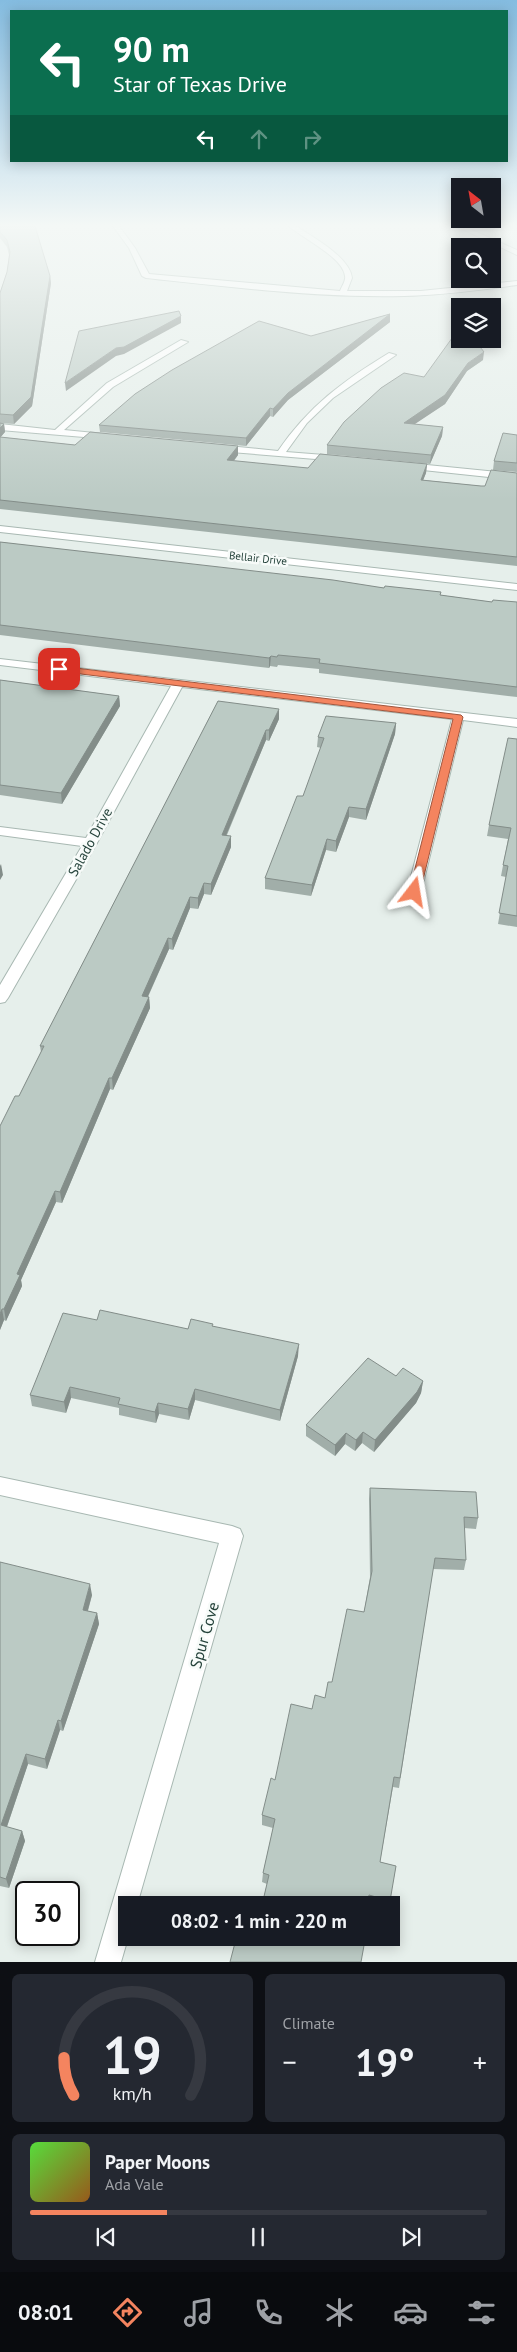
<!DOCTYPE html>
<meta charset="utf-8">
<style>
body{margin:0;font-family:"PT Sans",sans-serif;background:#242831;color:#f1f3f6;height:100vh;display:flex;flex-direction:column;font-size:19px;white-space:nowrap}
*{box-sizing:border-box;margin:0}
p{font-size:16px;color:#9ea1a6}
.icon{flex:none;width:28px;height:28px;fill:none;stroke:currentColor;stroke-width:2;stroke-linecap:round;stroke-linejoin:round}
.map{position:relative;height:1962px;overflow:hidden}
.drawer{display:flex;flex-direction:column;gap:12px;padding:12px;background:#0d0f14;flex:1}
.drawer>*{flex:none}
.top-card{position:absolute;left:10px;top:10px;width:498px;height:152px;border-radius:0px;box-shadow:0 2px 12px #0003;background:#0b6e4f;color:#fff;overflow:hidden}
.needle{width:32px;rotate:329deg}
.tools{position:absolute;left:451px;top:178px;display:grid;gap:10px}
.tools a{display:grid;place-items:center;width:50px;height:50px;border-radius:0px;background:#171b24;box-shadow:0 2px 12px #0003;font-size:25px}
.speed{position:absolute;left:15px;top:1881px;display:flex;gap:10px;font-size:25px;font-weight:700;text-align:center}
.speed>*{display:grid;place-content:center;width:65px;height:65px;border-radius:50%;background:#171b24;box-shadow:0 2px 12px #0003;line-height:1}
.speed .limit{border:2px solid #111;border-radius:8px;background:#fff;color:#111}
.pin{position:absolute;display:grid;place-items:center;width:42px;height:42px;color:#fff;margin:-21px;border-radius:10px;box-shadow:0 2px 8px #0006}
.me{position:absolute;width:55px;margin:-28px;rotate:14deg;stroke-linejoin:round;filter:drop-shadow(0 0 4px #0008)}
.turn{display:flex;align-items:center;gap:18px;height:105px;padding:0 20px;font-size:22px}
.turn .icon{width:65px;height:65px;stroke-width:2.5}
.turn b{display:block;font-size:35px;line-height:42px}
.lanes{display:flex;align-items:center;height:48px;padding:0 20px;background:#0003;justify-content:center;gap:25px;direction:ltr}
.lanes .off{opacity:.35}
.big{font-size:38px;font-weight:700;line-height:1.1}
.drawer .widget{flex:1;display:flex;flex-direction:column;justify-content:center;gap:8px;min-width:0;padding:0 18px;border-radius:8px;background:#242831}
.drawer .dial{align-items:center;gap:0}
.dial svg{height:130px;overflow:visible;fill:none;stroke:#363941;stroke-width:7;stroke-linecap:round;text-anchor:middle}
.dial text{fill:#f1f3f6;stroke:none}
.song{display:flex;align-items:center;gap:15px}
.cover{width:60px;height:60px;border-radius:8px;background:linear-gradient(135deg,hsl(110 70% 55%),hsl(30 70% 35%))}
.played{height:5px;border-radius:2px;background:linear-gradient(90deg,#f4845f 30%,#363941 30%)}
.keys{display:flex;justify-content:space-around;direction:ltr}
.heat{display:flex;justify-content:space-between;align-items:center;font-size:28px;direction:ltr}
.drawer .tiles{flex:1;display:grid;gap:12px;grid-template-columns:1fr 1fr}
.widget:last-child{grid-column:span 2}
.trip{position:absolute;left:118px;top:1896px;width:282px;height:50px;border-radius:0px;background:#171b24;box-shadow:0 2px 12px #0003;font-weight:700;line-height:50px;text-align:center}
.tabs{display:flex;height:80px;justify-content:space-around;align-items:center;background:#090b0e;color:#9ea1a6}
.tabs .icon{width:35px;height:35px}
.tabs .current{color:#f4845f}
.tabs b{font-size:22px;color:#f1f3f6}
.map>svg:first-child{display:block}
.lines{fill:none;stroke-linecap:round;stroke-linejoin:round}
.minor-casing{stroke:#a8b8b2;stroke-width:2}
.minor{fill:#fff;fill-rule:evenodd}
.wall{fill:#a1aea9}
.shaded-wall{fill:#838d89}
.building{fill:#bbcac4;stroke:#838d89}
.route{fill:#f4845f;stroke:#9f563e}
.labels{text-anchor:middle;stroke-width:5;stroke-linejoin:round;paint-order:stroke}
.far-street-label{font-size:11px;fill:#24423a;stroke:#f7fbf9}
.street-label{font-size:14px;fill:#24423a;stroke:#f7fbf9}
.near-street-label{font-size:16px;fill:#24423a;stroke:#f7fbf9}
</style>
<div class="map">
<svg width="517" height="1962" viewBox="0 0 517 1962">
<rect width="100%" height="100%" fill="#e6efeb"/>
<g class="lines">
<defs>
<path id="minor" d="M113,226H119L135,248L149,274L340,291C342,286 346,281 345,276C343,257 302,238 289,226H296C312,237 350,257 352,278L347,291H421L517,281V285C479,290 442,295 404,296C318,298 231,287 146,278L142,276L129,248Z
M456,226H463L517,250V255Z
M181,340L188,342L113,387L64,430L105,434L109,437L108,439L0,430V424L55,430L107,383Z
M389,353L396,355L333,398L307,423L286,452L337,456L342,459L340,461L218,451L214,448L218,445L278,451C309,406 343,381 389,353Z
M407,463L517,474V480L404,468L402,466Z
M0,526L517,584V590L0,532Z
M0,659L517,719V727L463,720L421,892L414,896L407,892L452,719L182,687L97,843L8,998L5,1002L0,1003V985L82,846L0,835V827L86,838L171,686L0,665Z
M0,1477L232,1526L240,1529L243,1536L137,1905H126V1938H128L121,1962H95L219,1543L0,1495Z"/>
</defs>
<use href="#minor" class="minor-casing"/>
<use href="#minor" class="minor"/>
</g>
<path class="wall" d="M0,226L50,276L51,283L32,406L14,424L0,423V293L7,272L9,255L7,247L0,238Z
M390,314V322L288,400L273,417L270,416L246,446L100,432L99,425L311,336Z
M483,360L467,371L445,404L414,424L443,427L442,436L430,464L327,454V445L424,377Z
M0,423L4,424L5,432L0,437L75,445L238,446V455L234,461L308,468L427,464L426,473L423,480L481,486H485L517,473V566L0,509Z
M517,435V472L493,470L494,461Z
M0,542L384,588L441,592L440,595L492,602H517V697L319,673V669L278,665L277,667L270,666L269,668L0,635Z
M0,680L119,696L120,706L62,804L0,795Z
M218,701L279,719L269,741L266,740L227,835L231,847L211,895L204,894L198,909L190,908L173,950L169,949L148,997H149L150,1008L113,1090L110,1089L62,1203L56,1202L21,1280L22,1286L6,1321L4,1320L0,1330L19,1096L41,1052L40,1046Z
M396,723L395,734L366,820L349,817L336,852L326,850L311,896L265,889V878L303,796L321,748L317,747L318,737Z
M517,739V927L498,924L506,877L501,876L508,839L487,836L489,825Z
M97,1320L188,1329L213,1326L298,1356L280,1421L195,1400L189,1420L159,1414L156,1423L119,1415V1408L71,1398L66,1413L32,1406L30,1395Z
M396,1376L423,1381L421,1393L416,1403L374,1452L362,1443L355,1451L345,1444L335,1456L306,1436V1425Z
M370,1488L478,1518L476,1529L464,1528L466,1560L464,1570L433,1569L399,1788L393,1787L380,1862L396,1866L389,1905L368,1904V1905H262L267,1884L262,1882L263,1873L273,1828L262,1825V1815L275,1780L312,1709L325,1698L364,1612L370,1577L369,1499Z
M0,1562L92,1595L88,1611L97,1613L99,1624L63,1731L60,1730L47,1769L28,1764L7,1827L22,1831L25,1841L9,1888L0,1886Z"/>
<path class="shaded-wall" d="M50,276L51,283L32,406L14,424L13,415Z
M390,314V322L288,400L273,417V409L288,393Z
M181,316V323L124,354L116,356L66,391L65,383L116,348Z
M484,352L483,360L467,371L445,404L403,432L404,423L468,363Z
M270,408V416L246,446V438Z
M4,424L5,432L0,438V428Z
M443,427L442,436L430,464L431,455Z
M238,446V455L227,469V460Z
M427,464L426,473L420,488L421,480Z
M271,656L270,666L269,668V658Z
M119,696L120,706L62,804L61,793Z
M279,709V719L269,741V730Z
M396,723L395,734L366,820V809Z
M266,730V740L222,845V835Z
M349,807V817L336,852V841Z
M231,836V847L211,895V884Z
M327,839L326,850L311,896L312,885Z
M1,864L3,875L0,880V866Z
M204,883V894L198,909V898Z
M190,897V908L173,950L172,939Z
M168,938L169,949L143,1007L142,996Z
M149,997L150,1008L113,1090L112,1078Z
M109,1078L110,1089L62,1203L60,1192Z
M55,1191L56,1202L21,1280L22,1286L6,1321L4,1309L17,1274Z
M2,1309L4,1320L0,1330V1314Z
M299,1344L298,1356L280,1421V1410Z
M423,1381L421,1393L416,1403L374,1452L375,1440Z
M70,1387L71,1398L66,1413L64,1402Z
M195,1389V1400L189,1420L188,1409Z
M158,1403L159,1414L156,1423L155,1412Z
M363,1432L362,1443L355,1451L356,1440Z
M346,1433L345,1444L335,1456V1445Z
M90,1584L92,1595L85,1620L83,1610Z
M97,1613L99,1624L63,1731L61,1721Z
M58,1720L60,1730L47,1769L45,1759Z
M26,1754L28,1764L4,1835L1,1825Z
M22,1831L25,1841L9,1888L6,1879Z"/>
<path class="building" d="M0,226H35L50,276L31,397L13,415L0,414V293L7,272L10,252L7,240L0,232Z
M179,311L181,316L124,347L116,348L65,383L79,331Z
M390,314L288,393L273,409L270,408L246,438L99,425L135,394L172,370L259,321L311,336Z
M460,327V339H474L484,352L468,363L445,395L404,423L443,427L431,455L327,445L344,422L381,388L404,373L424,377Z
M0,423L4,424L0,428Z
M90,432L238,446L227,460L308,468L320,454L427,464L421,480L481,486H485L491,470L517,473V557L0,500V437L75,445Z
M503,433L517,435V463L494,461Z
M0,542L333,580L384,588L385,586L441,592L440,595L492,602L493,600L517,602V687L319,663L320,659L278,655L277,657L271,656L269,658L0,625Z
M0,680L119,696L61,793L0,785Z
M218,701L279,709L269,730H266L222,835L231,836L211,884L204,883L198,898L190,897L172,939L168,938L142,996L149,997L112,1078H109L60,1192L55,1191L17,1274L20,1275L4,1309H2L0,1314V1126L15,1096H19L44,1046H40Z
M326,716L396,723L366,809L349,807L336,841L327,839L312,885L265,878L297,796H303L324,738L318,737Z
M508,738L517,739V916L499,913L508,866L503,865L511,828L489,825Z
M100,1310L188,1329L191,1319L213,1324L212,1326L299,1344L280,1410L195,1389L188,1409L158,1403L155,1412L118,1404L120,1398L70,1387L64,1402L30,1395L63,1313L97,1320Z
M368,1358L396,1376L403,1368L423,1381L417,1392L375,1440L363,1432L356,1440L346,1433L335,1445L306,1425Z
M370,1488L476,1492L478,1518L464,1517L466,1560L435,1558L400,1778L394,1777L380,1862L396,1866L390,1901L369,1895L367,1905H262L269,1875L263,1873L275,1819L262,1815L271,1778L275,1780L291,1704L312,1709L315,1695L325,1698L328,1682H332L347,1609L364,1612L372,1571Z
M0,1562L90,1584L83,1610L97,1613L61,1721L58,1720L45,1759L26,1754L1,1825L22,1831L6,1879L0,1877Z
M243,1938H361V1939L365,1940L361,1962H230L236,1939L242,1941Z"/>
<linearGradient id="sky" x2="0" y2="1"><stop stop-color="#84bce0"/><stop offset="0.45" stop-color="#f4f8f6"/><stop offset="1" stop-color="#f4f8f6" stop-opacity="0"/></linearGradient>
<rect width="517" height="500" fill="url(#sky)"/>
<path class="route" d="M59,666L461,715L463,717L420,892L414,895L409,892L453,719L56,671L55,669Z"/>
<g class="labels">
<g class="far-street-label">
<text transform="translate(258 558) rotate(6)" y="4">Bellair Drive</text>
</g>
<g class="street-label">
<text transform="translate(90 842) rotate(-61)" y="5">Salado Drive</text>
</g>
<g class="near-street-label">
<text transform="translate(204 1635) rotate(-74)" y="6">Spur Cove</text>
</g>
</g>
</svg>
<div class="tools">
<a><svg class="needle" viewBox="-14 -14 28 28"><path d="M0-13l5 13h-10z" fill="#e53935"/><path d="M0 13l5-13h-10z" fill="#9ea1a6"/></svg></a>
<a><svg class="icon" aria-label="search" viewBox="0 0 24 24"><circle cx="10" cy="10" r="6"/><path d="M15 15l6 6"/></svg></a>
<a><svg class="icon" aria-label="layers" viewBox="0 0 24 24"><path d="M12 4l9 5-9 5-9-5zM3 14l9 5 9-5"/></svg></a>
</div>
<div class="speed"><div class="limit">30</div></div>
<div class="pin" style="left:59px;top:669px;background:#d93025"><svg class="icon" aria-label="arrive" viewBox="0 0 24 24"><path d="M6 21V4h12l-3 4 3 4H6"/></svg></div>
<svg class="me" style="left:414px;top:892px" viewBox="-20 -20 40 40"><path d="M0-17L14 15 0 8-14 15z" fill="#f4845f" stroke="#fff" stroke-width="4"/></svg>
<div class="trip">08:02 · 1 min · 220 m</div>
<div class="top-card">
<div class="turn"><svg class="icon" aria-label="left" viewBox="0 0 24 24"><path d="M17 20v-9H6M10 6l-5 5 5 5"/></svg><div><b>90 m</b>Star of Texas Drive</div></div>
<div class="lanes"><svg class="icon" aria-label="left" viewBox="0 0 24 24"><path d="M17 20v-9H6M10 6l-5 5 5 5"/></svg><svg class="icon off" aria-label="ahead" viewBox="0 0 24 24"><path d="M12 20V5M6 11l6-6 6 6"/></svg><svg class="icon off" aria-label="right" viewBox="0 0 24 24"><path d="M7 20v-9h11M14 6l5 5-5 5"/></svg></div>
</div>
</div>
<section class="drawer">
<div class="tiles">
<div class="widget dial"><svg viewBox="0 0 100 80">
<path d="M14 69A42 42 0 1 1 86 69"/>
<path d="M14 69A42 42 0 0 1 8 46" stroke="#f4845f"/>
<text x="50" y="56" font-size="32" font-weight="700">19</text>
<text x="50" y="72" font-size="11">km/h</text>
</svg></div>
<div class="widget"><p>Climate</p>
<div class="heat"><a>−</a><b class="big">19°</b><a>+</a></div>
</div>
<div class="widget">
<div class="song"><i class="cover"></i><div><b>Paper Moons</b><p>Ada Vale</p></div></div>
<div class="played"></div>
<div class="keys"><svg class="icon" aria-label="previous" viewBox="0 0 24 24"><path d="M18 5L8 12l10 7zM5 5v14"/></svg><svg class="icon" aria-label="pause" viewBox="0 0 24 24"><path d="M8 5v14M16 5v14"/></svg><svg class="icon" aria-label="next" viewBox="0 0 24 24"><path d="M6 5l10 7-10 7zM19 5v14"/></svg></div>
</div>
</div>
</section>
<nav class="tabs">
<b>08:01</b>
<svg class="icon current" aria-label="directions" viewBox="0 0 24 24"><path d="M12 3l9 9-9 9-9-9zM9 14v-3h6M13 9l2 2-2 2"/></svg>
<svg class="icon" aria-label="music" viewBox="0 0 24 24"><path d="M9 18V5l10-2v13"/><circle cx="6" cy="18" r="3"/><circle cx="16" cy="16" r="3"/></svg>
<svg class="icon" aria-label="phone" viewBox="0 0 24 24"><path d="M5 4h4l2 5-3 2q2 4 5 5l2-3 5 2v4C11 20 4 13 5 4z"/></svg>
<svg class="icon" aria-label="climate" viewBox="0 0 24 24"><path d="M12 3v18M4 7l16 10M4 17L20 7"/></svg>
<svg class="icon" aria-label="car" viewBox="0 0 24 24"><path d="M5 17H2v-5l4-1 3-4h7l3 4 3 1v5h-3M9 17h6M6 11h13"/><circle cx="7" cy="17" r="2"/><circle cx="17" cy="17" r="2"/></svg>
<svg class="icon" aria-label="filters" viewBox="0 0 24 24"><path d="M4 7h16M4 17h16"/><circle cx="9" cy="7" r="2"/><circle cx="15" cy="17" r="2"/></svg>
</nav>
